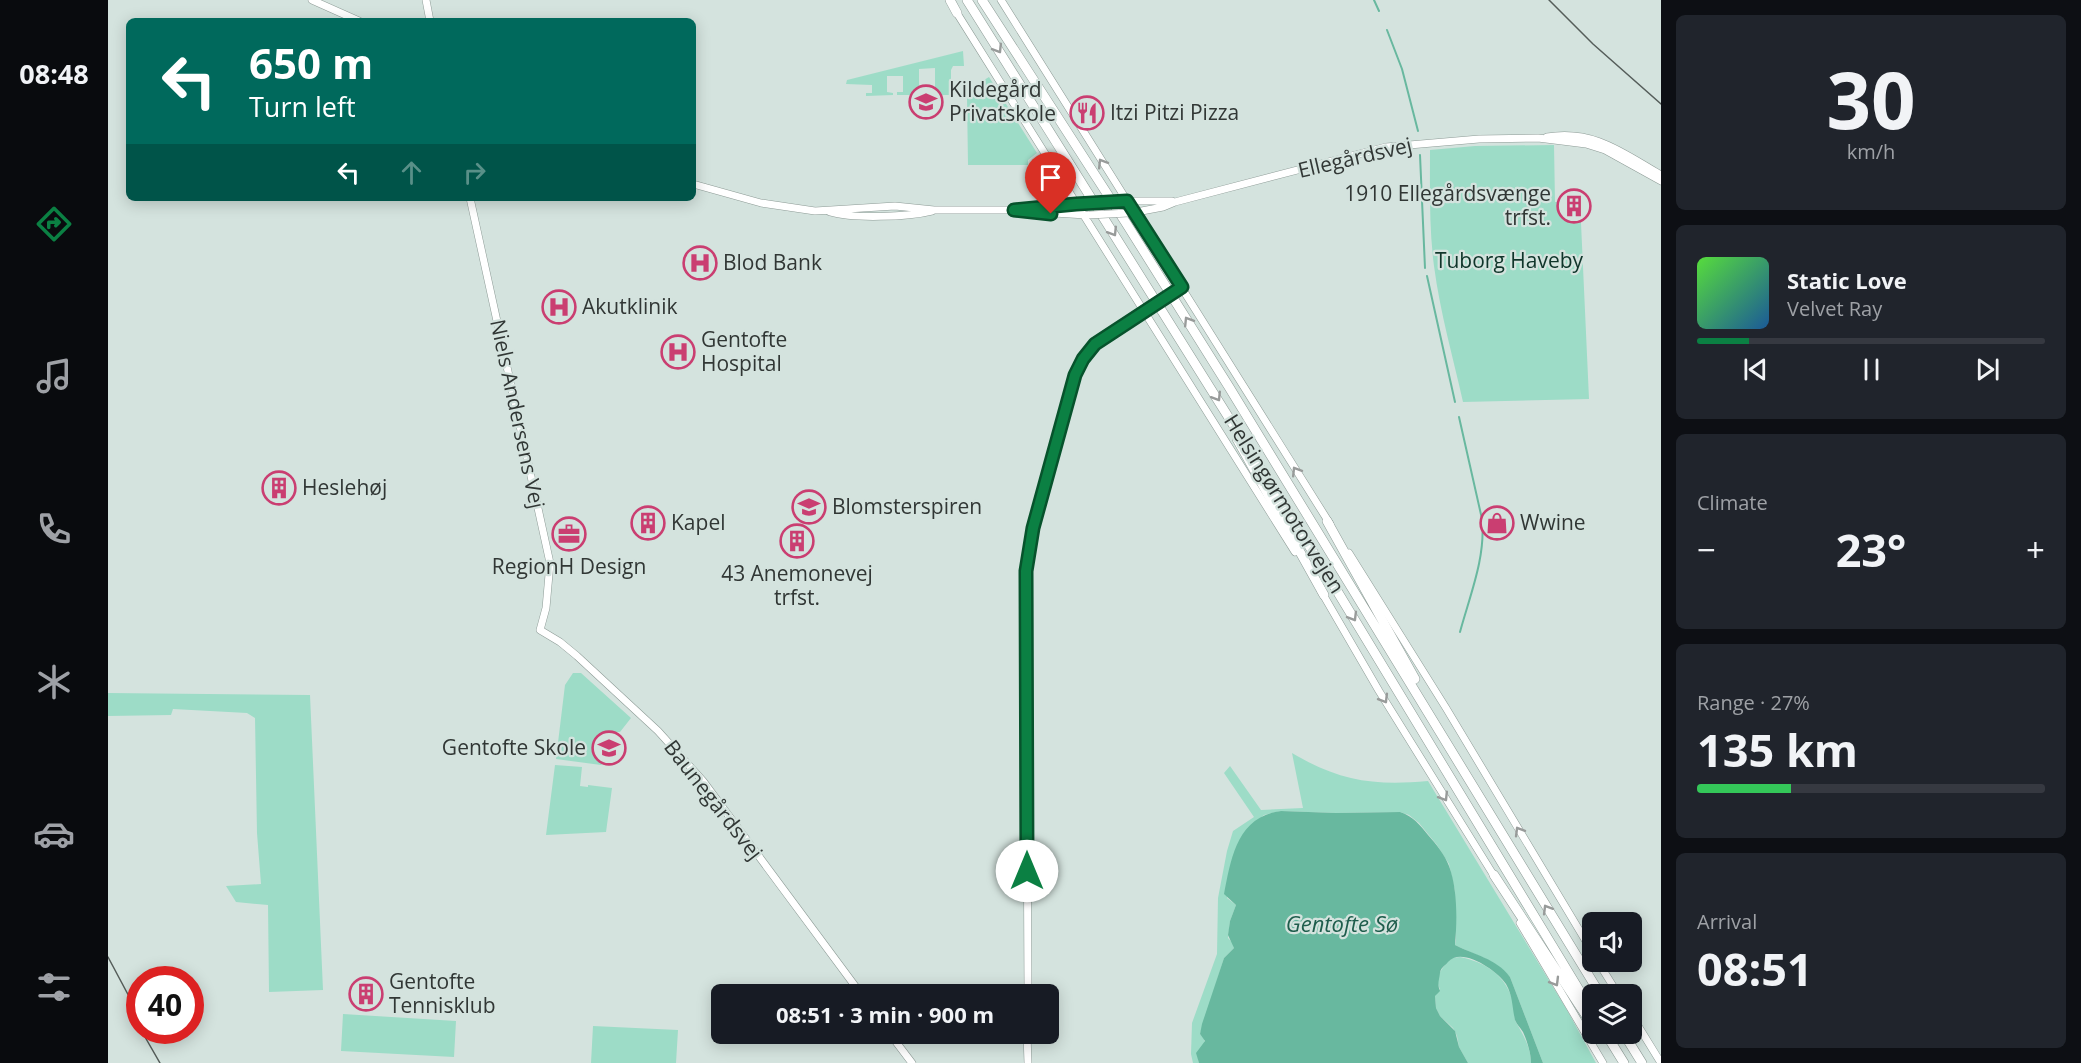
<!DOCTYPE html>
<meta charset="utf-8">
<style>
body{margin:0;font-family:"Open Sans",sans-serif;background:#20242c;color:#f1f3f6;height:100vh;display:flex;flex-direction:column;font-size:22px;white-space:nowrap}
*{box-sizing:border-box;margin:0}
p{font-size:20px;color:#9ea1a6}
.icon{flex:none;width:33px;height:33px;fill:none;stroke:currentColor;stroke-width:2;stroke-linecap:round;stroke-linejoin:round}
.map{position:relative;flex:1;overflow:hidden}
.panel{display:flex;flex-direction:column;gap:15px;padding:15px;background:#0d0f14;width:420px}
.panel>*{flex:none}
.hud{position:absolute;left:18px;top:18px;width:570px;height:183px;border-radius:9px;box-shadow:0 3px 15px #0003;background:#00695c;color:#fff;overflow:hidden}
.fabs{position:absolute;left:1474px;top:912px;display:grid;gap:12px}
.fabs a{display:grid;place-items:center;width:60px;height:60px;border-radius:9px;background:#171b24;box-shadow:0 3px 15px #0003;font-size:30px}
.speed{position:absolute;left:18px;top:966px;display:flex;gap:12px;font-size:30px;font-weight:700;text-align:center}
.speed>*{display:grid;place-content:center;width:78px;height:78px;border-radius:50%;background:#171b24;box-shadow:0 3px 15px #0003;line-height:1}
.speed .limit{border:9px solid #d22;background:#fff;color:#111}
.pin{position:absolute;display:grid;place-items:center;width:51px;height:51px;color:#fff;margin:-62px -26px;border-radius:50% 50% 50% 0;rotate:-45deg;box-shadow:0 0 6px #0007}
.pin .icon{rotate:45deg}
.me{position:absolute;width:66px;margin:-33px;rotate:0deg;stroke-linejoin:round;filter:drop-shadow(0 0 4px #0008)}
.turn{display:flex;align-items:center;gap:21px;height:126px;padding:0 24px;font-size:27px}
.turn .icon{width:78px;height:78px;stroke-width:2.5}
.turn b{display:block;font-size:42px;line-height:51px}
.lanes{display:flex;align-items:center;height:57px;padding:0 24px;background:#0003;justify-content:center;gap:30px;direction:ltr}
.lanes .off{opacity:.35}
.big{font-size:45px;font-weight:700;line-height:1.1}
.panel .tile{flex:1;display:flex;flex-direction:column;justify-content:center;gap:9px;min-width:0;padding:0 21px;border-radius:9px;background:#20242c}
.panel .dial{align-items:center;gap:0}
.dial b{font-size:78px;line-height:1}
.song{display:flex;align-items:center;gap:18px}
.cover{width:72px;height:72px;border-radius:9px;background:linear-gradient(135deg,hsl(110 70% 55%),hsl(210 70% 35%))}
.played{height:6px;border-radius:3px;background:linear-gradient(90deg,#0b8043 15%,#363941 15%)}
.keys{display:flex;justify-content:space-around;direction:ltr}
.heat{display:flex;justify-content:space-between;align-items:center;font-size:33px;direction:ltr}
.charge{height:9px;border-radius:4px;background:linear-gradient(90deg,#34c759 27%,#363941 0)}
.trip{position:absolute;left:603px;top:984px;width:348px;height:60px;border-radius:9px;background:#171b24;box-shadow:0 3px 15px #0003;font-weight:700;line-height:60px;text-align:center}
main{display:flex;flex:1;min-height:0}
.dock{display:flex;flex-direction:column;width:108px;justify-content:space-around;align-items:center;background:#090b0e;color:#9ea1a6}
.dock .icon{width:42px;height:42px}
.dock .active{color:#0b8043}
.dock b{font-size:27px;color:#f1f3f6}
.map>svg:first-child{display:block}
.green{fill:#9ddcc7}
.water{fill:#68b89f}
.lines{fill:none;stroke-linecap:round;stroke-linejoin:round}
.stream{stroke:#68b89f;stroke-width:2}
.minor-casing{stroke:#8d9b96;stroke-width:8}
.highway-casing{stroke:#8d9b96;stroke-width:10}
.minor{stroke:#fff;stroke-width:7}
.highway{stroke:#fff;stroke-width:9}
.tram{stroke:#555d5a;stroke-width:1.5}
.minor-bridge-casing{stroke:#8d9b96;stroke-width:8;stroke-linecap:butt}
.minor-bridge{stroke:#fff;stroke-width:7}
.oneway{stroke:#989b9a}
.route-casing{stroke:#07532c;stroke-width:15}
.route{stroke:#0b8043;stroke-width:10}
.labels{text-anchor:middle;stroke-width:4.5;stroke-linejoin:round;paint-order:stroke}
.poi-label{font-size:21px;fill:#313735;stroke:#d4e3de;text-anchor:start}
.street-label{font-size:21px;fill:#313735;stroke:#d4e3de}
.park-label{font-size:21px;fill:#0f352a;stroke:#d4e3de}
.water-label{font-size:22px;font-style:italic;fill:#1e5d4c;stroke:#d4e3de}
</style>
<main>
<nav class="dock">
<b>08:48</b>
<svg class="icon active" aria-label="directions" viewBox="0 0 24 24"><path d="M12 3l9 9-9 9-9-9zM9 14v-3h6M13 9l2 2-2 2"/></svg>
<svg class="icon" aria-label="music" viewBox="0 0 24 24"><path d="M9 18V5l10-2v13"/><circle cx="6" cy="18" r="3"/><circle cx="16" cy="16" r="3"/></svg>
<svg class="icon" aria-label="phone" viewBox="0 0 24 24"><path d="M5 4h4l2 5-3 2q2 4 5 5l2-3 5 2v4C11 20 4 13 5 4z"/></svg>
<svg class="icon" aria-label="climate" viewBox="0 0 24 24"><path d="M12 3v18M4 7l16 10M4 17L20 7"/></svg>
<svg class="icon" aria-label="car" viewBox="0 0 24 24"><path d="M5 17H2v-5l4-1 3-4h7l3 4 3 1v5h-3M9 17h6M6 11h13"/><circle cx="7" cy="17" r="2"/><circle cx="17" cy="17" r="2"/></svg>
<svg class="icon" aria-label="filters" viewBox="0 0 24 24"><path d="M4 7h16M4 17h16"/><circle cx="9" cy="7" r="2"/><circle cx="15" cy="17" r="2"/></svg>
</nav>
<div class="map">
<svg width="1553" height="1063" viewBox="0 0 1553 1063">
<rect width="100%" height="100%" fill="#d4e3de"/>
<path class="green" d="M855,51L856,66H845L843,70V95H821V92H827V68L811,69V92H817V95H789V92H795V76H779V92L785,93V95L758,96V93H764V85L738,84L739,80Z
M881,77L929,153L920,160V165H860L859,97H876V80Z
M1446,145L1447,202L1472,201L1481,399L1355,402C1345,357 1332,312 1326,266C1321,228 1322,188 1322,150L1367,146Z
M465,673H473L523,718L512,732H499L495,764L493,765L448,759L457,685Z
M0,693L202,695L215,990L161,992L160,905L128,902L118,886L153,884L149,833L147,718L139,713L65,709L63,715L0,716Z
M1184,753C1231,781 1266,786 1320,781L1459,1010L1488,1063H1435L1402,977C1387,959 1366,955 1347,945L1348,940L1347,891L1341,864L1329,845L1311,823L1301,815L1292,812L1228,813L1173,811L1156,815L1137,832L1119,898L1128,905L1122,921L1120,938L1125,943L1126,948L1116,958L1092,1034L1096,1039L1097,1043L1089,1053L1091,1063H1085L1083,1054L1084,1023L1109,954L1110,898L1119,851L1125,831L1146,817L1116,773L1122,766L1153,810L1195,808Z
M447,765L474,767L472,786L480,787V785L504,788L498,832L438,835Z
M1352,957C1377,962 1398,975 1405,1002C1407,1009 1405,1018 1409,1024C1416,1036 1423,1049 1423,1063H1360L1351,1047L1349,1036L1345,1028L1332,1016L1328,1008L1327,996L1332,989C1325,977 1336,966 1343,958Z
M235,1014L348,1021L346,1057L233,1051Z
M485,1026L570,1030L568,1063H483Z"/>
<path class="water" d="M1173,811L1228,813L1292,812C1305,816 1312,825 1320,835C1328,844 1337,855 1341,866C1350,890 1349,922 1347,945C1366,955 1388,958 1402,977L1435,1063H1423C1423,1053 1419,1041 1415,1032C1412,1027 1409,1025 1407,1020C1404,1007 1405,996 1398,984C1389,970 1353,946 1340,962C1336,967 1333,967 1332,973C1331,981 1329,984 1332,991L1327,996L1328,1008L1332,1016L1347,1031L1351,1047L1360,1063H1091L1088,1053L1097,1041L1092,1034L1094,1024L1116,958L1126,948L1120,935L1122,921L1128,905L1116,894C1123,859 1129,816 1173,811Z"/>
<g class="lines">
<path class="stream" d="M1266,0L1271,11
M1279,30L1294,69L1310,131
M1312,155L1317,268
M1319,276L1347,402
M1351,417L1374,519C1378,557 1362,595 1352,632"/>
<defs>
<path id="minor" d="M204,0L251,21
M318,0L322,21
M893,0L1222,524
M847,10L1187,552
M1439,137C1485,129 1515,153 1553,175
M585,184L653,203L707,211L787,206L826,210H906L978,204
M362,198L442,563L438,608L432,630L452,642L469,656L550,731L595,781L753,994
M1015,201H1064
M914,211L978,215
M722,212C745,219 800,217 824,211
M1023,213L1055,207L1067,202L1278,147L1371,139L1430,138L1478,144L1497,150L1553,181
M1241,553L1338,708L1485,953
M1213,591L1271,691L1388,879
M1412,923L1495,1063
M1490,962L1510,994
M920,994L918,571L925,528L967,375C986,338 1007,334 1038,311
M1524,1016L1553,1063
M782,1034L804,1063
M919,1034L920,1063"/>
<path id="highway" d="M842,0L849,13
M859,0L1220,576L1485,1013
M874,0L1018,223L1121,387L1492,994
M1129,439L1216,595
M1219,521L1307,679
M1386,875L1485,1026
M1498,1034L1516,1063
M1516,1034L1534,1063"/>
</defs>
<use href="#minor" class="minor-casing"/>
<use href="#highway" class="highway-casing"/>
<use href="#minor" class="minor"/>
<use href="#highway" class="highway"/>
<path class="tram" d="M1441,0L1485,44L1553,104
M0,957L32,1017
M33,1030L52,1063"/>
<defs>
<path id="minor-bridge" d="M978,204L1014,201
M981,215L1021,213
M1040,310L1071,289"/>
</defs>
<use href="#minor-bridge" class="minor-bridge-casing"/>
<use href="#minor-bridge" class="minor-bridge"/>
</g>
<defs><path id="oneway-chevron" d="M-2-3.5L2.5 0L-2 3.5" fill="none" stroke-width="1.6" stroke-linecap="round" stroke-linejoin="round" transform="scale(1.5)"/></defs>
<g class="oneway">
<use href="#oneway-chevron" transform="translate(890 49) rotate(58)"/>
<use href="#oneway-chevron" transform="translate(994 163) rotate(-122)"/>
<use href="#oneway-chevron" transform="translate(1005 232) rotate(58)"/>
<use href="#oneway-chevron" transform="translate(1080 321) rotate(-122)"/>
<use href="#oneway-chevron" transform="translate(1109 397) rotate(58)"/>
<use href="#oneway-chevron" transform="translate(1188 471) rotate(-122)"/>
<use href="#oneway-chevron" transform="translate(1245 617) rotate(59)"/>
<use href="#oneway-chevron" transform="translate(1276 699) rotate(59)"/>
<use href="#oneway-chevron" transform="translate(1336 797) rotate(58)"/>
<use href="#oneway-chevron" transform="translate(1411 831) rotate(-121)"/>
<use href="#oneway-chevron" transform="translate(1439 909) rotate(-121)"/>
<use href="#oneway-chevron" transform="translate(1447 982) rotate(59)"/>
</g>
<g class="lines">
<defs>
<path id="route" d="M919,871L918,571L925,528L967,375L975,359L987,344L1074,287L1019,201L968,204L906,210L943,214"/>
</defs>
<use href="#route" class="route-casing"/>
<use href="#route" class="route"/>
</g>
<defs>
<symbol id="school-ring" viewBox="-11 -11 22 22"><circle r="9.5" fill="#d4e3de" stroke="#ca3e71" stroke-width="1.5"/><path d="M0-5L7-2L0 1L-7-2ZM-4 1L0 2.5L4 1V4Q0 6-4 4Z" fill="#ca3e71"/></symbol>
<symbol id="restaurant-ring" viewBox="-11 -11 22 22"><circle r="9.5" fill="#d4e3de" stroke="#ca3e71" stroke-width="1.5"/><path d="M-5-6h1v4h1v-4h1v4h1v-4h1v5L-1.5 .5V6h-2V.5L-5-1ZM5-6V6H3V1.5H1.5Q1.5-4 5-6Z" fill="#ca3e71"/></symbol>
<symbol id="building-ring" viewBox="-11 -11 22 22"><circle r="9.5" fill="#d4e3de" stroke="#ca3e71" stroke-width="1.5"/><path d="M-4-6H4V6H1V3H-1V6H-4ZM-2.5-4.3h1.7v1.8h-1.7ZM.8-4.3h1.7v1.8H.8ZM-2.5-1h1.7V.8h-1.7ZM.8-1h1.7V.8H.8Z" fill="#ca3e71"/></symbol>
<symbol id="hospital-ring" viewBox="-11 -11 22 22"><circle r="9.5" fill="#d4e3de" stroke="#ca3e71" stroke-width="1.5"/><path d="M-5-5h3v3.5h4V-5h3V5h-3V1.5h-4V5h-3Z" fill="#ca3e71"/></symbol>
<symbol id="shop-ring" viewBox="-11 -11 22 22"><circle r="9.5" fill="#d4e3de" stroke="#ca3e71" stroke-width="1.5"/><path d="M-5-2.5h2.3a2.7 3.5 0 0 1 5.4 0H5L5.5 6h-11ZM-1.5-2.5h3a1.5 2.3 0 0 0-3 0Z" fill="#ca3e71"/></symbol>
<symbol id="office-ring" viewBox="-11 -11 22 22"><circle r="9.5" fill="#d4e3de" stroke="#ca3e71" stroke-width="1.5"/><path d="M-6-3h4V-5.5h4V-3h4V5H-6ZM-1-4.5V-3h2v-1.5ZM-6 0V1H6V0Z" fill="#ca3e71"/></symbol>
</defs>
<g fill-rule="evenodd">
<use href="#school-ring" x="799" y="83" width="38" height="38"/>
<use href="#restaurant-ring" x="960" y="94" width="38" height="38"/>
<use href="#building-ring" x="1447" y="187" width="38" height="38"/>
<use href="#hospital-ring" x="573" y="244" width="38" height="38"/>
<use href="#hospital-ring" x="432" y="288" width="38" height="38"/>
<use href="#hospital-ring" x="551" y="333" width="38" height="38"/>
<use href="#building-ring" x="152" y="469" width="38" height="38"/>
<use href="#school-ring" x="682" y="488" width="38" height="38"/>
<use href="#building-ring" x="521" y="504" width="38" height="38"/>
<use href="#shop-ring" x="1370" y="504" width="38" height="38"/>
<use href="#office-ring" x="442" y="515" width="38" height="38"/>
<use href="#building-ring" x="670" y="522" width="38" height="38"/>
<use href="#school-ring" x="482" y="729" width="38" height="38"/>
<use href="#building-ring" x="239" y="975" width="38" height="38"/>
</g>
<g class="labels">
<g class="poi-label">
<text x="841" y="97">Kildegård<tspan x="841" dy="24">Privatskole</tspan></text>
<text x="1002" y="120">Itzi Pitzi Pizza</text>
<text x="1443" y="201" text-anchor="end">1910 Ellegårdsvænge<tspan x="1443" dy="24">trfst.</tspan></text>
<text x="615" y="270">Blod Bank</text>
<text x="474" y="314">Akutklinik</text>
<text x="593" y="347">Gentofte<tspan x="593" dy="24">Hospital</tspan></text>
<text x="194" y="495">Heslehøj</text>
<text x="724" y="514">Blomsterspiren</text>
<text x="563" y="530">Kapel</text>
<text x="1412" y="530">Wwine</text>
<text x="461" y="574" text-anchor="middle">RegionH Design</text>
<text x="689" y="581" text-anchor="middle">43 Anemonevej<tspan x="689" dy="24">trfst.</tspan></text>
<text x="478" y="755" text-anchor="end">Gentofte Skole</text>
<text x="281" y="989">Gentofte<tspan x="281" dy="24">Tennisklub</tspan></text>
</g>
<g class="street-label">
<text transform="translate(1247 158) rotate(-13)" y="7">Ellegårdsvej</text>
<text transform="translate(409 414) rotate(78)" y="7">Niels Andersens Vej</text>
<text transform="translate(1176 504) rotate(58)" y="7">Helsingørmotorvejen</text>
<text transform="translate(605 800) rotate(52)" y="7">Baunegårdsvej</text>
</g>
<g class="park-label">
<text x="1401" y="268">Tuborg Haveby</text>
</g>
<g class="water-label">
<text x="1234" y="932">Gentofte Sø</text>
</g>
</g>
</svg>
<div class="fabs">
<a><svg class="icon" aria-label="sound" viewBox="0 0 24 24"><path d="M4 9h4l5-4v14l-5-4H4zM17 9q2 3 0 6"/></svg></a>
<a><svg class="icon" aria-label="layers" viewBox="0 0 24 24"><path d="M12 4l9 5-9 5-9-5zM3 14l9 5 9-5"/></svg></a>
</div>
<div class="speed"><div class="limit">40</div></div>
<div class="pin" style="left:943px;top:214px;background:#d93025"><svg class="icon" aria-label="arrive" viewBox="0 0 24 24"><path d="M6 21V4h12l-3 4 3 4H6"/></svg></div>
<svg class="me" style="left:919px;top:871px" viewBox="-20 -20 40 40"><circle r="19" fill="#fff"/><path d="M0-13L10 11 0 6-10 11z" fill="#0b8043"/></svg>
<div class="trip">08:51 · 3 min · 900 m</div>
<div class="hud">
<div class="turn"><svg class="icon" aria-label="left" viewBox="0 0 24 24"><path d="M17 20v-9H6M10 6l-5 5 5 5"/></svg><div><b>650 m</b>Turn left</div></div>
<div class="lanes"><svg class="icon" aria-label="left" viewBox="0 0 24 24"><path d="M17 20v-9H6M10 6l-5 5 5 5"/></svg><svg class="icon off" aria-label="ahead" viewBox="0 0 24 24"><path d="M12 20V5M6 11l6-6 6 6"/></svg><svg class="icon off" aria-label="right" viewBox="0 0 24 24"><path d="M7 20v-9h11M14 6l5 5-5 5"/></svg></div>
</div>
</div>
<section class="panel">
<div class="tile dial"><b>30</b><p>km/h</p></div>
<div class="tile">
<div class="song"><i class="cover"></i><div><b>Static Love</b><p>Velvet Ray</p></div></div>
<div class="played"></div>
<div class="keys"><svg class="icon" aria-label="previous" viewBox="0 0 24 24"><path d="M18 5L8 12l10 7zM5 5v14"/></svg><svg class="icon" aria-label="pause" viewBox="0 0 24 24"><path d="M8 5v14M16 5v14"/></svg><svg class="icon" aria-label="next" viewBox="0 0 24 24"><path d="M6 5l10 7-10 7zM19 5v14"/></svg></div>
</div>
<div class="tile"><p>Climate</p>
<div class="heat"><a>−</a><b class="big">23°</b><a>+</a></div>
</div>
<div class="tile"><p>Range · 27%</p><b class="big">135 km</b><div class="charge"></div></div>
<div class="tile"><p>Arrival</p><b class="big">08:51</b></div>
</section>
</main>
